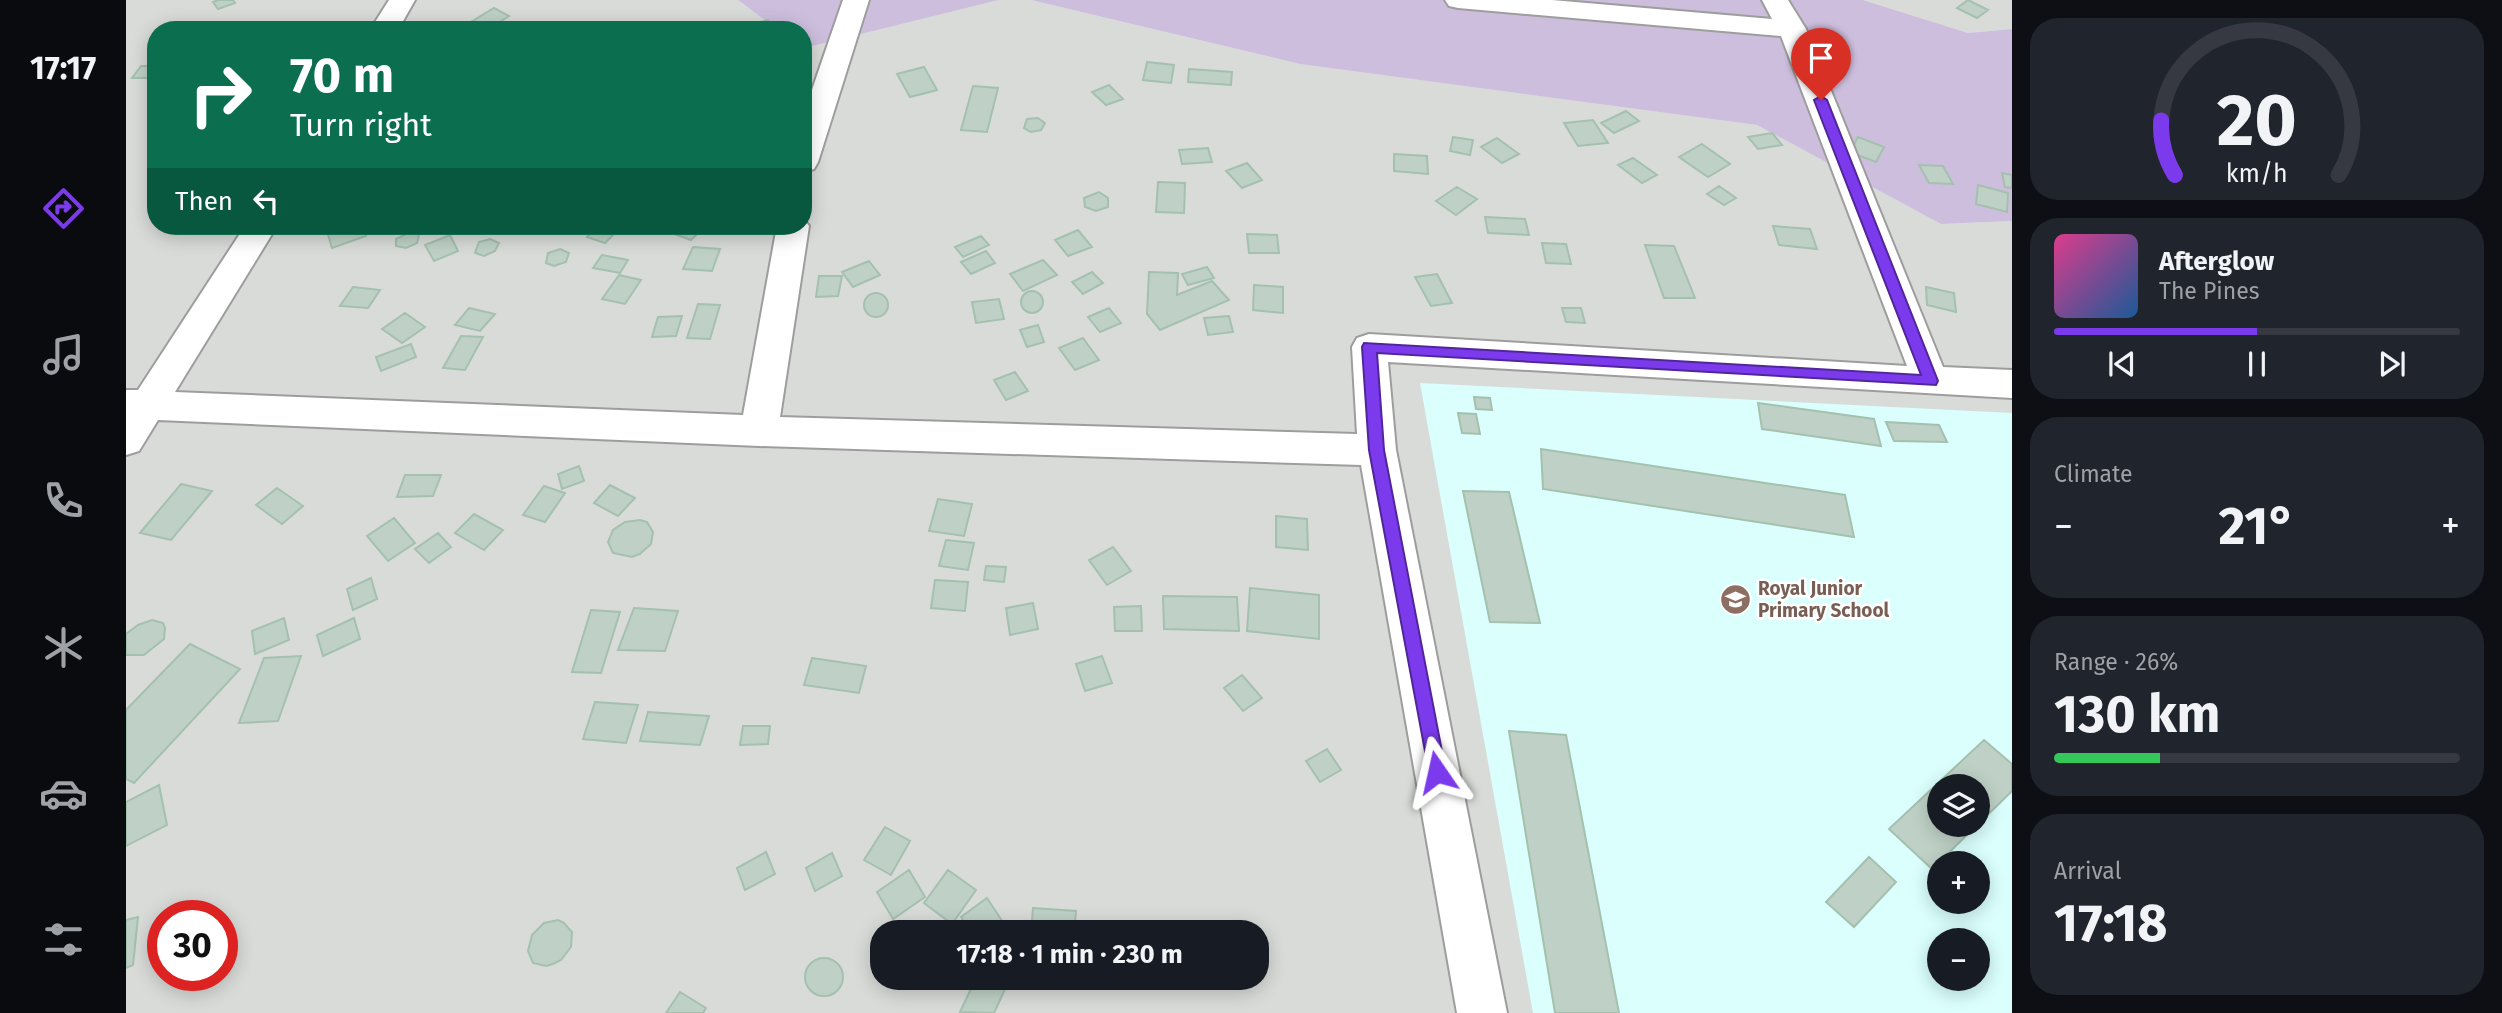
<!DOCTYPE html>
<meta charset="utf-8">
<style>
body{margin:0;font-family:"Fira Sans",sans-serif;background:#20242c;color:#f1f3f6;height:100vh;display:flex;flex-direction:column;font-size:26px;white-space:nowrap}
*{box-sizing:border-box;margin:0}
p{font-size:23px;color:#9ea1a6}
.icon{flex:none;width:38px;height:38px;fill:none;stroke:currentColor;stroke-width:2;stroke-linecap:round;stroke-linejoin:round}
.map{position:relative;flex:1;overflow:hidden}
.side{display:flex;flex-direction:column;gap:18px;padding:18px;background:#0d0f14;width:490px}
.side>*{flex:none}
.top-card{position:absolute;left:21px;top:21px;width:665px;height:214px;border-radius:28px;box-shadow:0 4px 18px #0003;background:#0b6e4f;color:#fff;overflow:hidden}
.buttons{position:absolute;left:1801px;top:774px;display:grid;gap:14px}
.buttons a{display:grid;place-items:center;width:63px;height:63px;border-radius:50%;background:#171b24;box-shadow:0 4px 18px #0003;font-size:35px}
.speed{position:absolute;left:21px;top:900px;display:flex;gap:14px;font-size:35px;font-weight:700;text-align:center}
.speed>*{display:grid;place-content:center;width:91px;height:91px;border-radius:50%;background:#171b24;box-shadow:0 4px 18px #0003;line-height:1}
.speed .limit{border:10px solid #d22;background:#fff;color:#111}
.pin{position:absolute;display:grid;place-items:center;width:60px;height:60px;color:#fff;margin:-72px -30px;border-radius:50% 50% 50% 0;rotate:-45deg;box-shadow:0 0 7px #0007}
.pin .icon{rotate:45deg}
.me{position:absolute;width:77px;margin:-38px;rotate:349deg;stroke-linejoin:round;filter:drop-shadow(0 0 5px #0008)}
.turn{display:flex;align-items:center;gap:24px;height:147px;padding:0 28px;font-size:32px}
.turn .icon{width:91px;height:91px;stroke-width:2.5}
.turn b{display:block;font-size:49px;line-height:60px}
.then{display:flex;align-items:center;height:66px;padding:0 28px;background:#0003;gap:14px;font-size:26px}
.big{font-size:52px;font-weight:700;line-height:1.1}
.side .widget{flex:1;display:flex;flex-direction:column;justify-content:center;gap:10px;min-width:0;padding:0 24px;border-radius:28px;background:#20242c}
.side .dial{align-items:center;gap:0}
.dial svg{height:182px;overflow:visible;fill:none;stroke:#363941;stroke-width:7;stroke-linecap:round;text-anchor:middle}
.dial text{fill:#f1f3f6;stroke:none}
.song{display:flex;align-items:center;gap:21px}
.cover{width:84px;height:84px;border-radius:10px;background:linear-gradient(135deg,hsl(330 70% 55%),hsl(210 70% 35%))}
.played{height:7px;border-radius:4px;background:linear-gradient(90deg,#7c3aed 50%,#363941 50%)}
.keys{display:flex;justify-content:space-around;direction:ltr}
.heat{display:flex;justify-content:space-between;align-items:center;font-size:38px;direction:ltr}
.charge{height:10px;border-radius:5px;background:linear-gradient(90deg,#34c759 26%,#363941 0)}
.trip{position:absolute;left:744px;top:920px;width:399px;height:70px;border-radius:28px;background:#171b24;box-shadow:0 4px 18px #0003;font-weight:700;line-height:70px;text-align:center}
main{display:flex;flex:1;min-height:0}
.dock{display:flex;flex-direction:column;width:126px;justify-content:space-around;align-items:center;background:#090b0e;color:#9ea1a6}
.dock .icon{width:49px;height:49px}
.dock .on{color:#7c3aed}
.dock b{font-size:32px;color:#f1f3f6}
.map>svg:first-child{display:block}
.residential{fill:#d9dbd9;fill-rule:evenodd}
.education{fill:#dafffd;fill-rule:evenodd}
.wetland{fill:#cdbedd}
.building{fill:#bfd1c6;stroke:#a4c0af;stroke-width:2;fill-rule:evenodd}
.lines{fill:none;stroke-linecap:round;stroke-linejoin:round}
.minor-casing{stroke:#9d9d9d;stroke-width:4}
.minor{fill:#fff;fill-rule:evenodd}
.route{fill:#7c3aed;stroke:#51269a;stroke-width:2}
.labels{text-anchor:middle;stroke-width:5;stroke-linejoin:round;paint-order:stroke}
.education-label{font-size:19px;font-weight:bold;fill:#785e54;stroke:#fff;text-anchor:start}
</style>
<main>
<nav class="dock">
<b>17:17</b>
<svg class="icon on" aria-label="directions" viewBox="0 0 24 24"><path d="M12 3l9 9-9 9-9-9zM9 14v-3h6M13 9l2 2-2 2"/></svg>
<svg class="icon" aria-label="music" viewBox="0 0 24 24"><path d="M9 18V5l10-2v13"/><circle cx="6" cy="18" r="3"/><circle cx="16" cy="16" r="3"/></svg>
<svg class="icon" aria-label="phone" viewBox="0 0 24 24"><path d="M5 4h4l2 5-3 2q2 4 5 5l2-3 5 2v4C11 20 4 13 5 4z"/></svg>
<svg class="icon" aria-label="climate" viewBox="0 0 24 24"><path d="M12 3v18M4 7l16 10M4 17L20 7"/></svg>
<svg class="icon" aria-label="car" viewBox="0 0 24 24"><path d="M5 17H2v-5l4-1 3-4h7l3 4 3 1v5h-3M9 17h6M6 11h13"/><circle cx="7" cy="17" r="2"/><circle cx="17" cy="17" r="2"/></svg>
<svg class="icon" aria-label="filters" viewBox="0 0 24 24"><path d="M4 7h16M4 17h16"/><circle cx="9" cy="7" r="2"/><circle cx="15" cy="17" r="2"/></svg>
</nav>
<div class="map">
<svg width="1886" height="1013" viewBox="0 0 1886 1013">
<rect width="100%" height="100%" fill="#e2eee9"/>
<path class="residential" d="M0,0H612L652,30H30V226H677V48L873,0H905L1174,64L1631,125L1815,224L1886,221V1013H0ZM1813,786H1852V824H1813ZM1813,863H1852V901H1813ZM37,915H96V975H37ZM756,933H1130V978H756ZM1813,940H1852V978H1813Z
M1737,0H1886V29L1842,33Z"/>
<path class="education" d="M1294,383L1886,413V1013H1407ZM1813,786H1852V824H1813ZM1813,863H1852V901H1813ZM1813,940H1852V978H1813Z"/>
<path class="wetland" d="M612,0H873L678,48L677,30H652Z
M905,0H1737L1842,33L1886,29V221L1815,224L1631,125L1174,64Z"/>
<path class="building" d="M92,0H107L109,3L92,9L87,2Z
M1842,0L1862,10L1851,18L1831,8Z
M368,8L383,16L361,30L345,22Z
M642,20L647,30H619L617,26Z
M1021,62L1048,65L1045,83L1017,80Z
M15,66H30V70L24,78H6Z
M798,67L811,90L784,97L771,74Z
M1063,69L1106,72L1105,85L1062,82Z
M983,85L997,99L980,105L966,92Z
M847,86L872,88L861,132L835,130Z
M1500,111L1513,121L1488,133L1475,123Z
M912,118L919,123L915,130L905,132L898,128L901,119Z
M1467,120L1482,143L1452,146L1438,123Z
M1646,133L1656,145L1632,149L1622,137Z
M1327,137L1347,140L1344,155L1324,151Z
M1732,137L1758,147L1750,162L1724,152Z
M1371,138L1393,154L1376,163L1355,147Z
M1576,144L1604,164L1582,177L1553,157Z
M1082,148L1086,162L1056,164L1053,150Z
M1268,154L1301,156L1302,174L1268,171Z
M1507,158L1531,175L1516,183L1492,165Z
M1121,163L1136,180L1116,188L1100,171Z
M1793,165L1817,166L1827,184L1803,183Z
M1876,173L1886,175V188L1879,187Z
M1032,182L1059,183L1058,213L1030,212Z
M1852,185L1882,193L1881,212L1850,204Z
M1593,186L1610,198L1598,205L1581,194Z
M1331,187L1351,199L1330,215L1310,201Z
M973,192L982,198V207L970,211L959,207L958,198Z
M1359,217L1399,219L1403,235L1362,233Z
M215,226H236L240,236L206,248L201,231Z
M471,226H496L479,243L461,237Z
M549,226H579L565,240L543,232Z
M1647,226L1684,229L1691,249L1653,245Z
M952,230L966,247L942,256L929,240Z
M284,232L293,235L291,243L280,248L270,246V239Z
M1121,234L1151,235L1153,253H1123Z
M324,235L332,251L308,261L299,245Z
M855,236L863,245L837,257L829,247Z
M364,239L373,243L369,251L358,256L349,253L353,242Z
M1416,243L1440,244L1445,264L1420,263Z
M1519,245L1548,246L1569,298H1538Z
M567,247L594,249L586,271L557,269Z
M434,249L443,253L440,262L428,266L420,263L422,253Z
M860,251L869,263L845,274L835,262Z
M476,255L502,260L494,273L467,268Z
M917,260L931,275L897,291L884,274Z
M743,261L754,275L727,287L716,272Z
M1081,267L1088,278L1062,285L1056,274Z
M966,272L977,283L957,294L946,282Z
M1023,272L1052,273L1051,295L1086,281L1103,300L1034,330L1021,314Z
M1311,274L1326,303L1305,306L1289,277Z
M493,275L515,280L499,304L476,299Z
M693,276H716L712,296L690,297Z
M1128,285L1157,287V313L1127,310Z
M227,287L254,290L242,308L214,306Z
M1800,287L1828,293L1830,312L1801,305Z
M895 302a11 11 0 1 1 22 0a11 11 0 1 1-22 0Z
M738 305a12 12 0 1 1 24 0a12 12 0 1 1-24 0Z
M873,299L878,319L850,323L846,302Z
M572,304L594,305L584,339L561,338Z
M343,308L369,314L354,331L329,325Z
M983,308L995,323L974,332L962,317Z
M1436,308H1455L1459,323L1440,322Z
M279,313L299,327L276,343L256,329Z
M556,316L550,336L526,337L532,317Z
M1103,316L1107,332L1082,335L1078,318Z
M912,325L918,342L901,347L894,330Z
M335,336L357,337L339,370L317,368Z
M957,338L973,360L949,370L933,348Z
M285,344L290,357L255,371L250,357Z
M889,372L902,391L880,400L868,380Z
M1348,397L1364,398L1366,410L1350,409Z
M1632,403L1748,419L1755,446L1636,429Z
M1332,413L1350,414L1354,434L1336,433Z
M1760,422L1813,425L1821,442L1768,441Z
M1415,449L1719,495L1728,537L1417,489Z
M453,466L458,481L436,489L432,474Z
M279,475H315L307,496L271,497Z
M55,484L86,491L45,540L14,533Z
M484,485L509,498L492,516L468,503Z
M418,486L439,493L419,522L397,515Z
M151,488L177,506L156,524L130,505Z
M1337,491L1383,492L1414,623L1364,622Z
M812,499L846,504L838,536L803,531Z
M348,514L377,530L358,550L329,533Z
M1150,516L1181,519L1182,550L1150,547Z
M268,518L289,543L262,561L241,536Z
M514,520L521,522L527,532L525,544L514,554L506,557L487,553L482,542L487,530L499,522Z
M312,533L325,547L303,563L289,549Z
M820,540L848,543L842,570L813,566Z
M987,547L1005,571L981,585L963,560Z
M860,566L880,567L878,582L858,580Z
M245,578L251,599L227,610L221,589Z
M809,580L842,582L839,611L805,608Z
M1124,588L1193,595V639L1121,631Z
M1037,596L1111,597L1113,631L1038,629Z
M907,603L912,629L884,635L880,608Z
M1015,606L1016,631H989L988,607Z
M508,608L552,611L539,651L492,650Z
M465,610L494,612L475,673L446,672Z
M158,618L163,640L129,654L126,631Z
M228,618L234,639L197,656L191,635Z
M26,620L37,623L39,628L38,639L18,655H0V634L12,625Z
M64,644L114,669L8,783L0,779V710Z
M175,656L152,721L113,723L138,658Z
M976,656L986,683L959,691L950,664Z
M686,658L740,666L733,693L678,685Z
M1116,675L1136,698L1117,711L1098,688Z
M469,702L512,705L500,743L457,739Z
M522,712L583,716L574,745L514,741Z
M617,726H644L642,744L614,745Z
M1383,731L1440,735L1493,1013H1429Z
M1858,740L1886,764V791L1806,869L1763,829ZM1813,786H1852V824H1813Z
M1201,749L1215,770L1194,782L1180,761Z
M33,785L41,825L0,846V802Z
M759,827L784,841L765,875L738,860Z
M640,852L649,874L619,890L611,868Z
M706,853L716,876L689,891L680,868Z
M1743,857L1770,882L1728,927L1700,902Z
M783,870L799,897L767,919L751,892Z
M822,870L850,890L826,924L798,903Z
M861,898L884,933H845L835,917Z
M907,908L950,911L948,933H905Z
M12,917L7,965L0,968V920Z
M432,920L438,923L446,932L445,947L435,960L427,964L420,966L407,963L402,951L406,935L418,923Z
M679 977a19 19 0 1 1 38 0a19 19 0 1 1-38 0Z
M850,978H868L881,985L868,1013L834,1012Z
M554,992L580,1008L577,1013H540Z"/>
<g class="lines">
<defs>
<path id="minor" d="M263,0H289L272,30H244Z
M717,0H743L692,162L688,169L677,172V116Z
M1319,0H1426L1646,19L1636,0H1662L1680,29L1817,367L1886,370V398L1262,362L1270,450L1381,1013H1331L1235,465L633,446L32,420L13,451L0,455V390H12L119,226H151L49,392L617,415L651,226H677V218L683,226L654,417L1231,434L1226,347L1231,338L1243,334L1781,366L1655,36L1332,8L1323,6Z"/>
</defs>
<use href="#minor" class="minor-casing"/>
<use href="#minor" class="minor"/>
</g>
<path class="route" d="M1695,96L1701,100L1812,381L1810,385L1251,353L1258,450L1320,772L1317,778L1311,781L1304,778L1243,450L1236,347L1238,343L1795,375L1688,100Z"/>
<defs>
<symbol id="school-disc" viewBox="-11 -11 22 22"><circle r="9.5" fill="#8d6e63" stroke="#fff"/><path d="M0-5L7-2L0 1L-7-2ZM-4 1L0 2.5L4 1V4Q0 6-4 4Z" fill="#fff"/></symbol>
</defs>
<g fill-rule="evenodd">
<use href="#school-disc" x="1592" y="582" width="35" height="35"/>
</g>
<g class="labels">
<g class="education-label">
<text x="1632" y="595">Royal Junior<tspan x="1632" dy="22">Primary School</tspan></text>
</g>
</g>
</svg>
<div class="buttons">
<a><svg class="icon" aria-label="layers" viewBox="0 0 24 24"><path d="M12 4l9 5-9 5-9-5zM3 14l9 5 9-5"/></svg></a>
<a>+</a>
<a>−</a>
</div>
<div class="speed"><div class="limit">30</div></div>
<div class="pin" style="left:1695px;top:100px;background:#d93025"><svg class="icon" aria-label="arrive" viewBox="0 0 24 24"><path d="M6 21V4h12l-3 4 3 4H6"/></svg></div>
<svg class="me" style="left:1311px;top:772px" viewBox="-20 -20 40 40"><path d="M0-17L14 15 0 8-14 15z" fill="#7c3aed" stroke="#fff" stroke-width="4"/></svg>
<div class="trip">17:18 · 1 min · 230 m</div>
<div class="top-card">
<div class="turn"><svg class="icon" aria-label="right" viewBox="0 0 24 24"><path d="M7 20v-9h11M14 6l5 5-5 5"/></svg><div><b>70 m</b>Turn right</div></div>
<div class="then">Then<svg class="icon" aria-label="left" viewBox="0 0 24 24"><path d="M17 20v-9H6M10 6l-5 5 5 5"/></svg></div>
</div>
</div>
<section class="side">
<div class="widget dial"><svg viewBox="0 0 100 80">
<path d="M14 69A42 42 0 1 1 86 69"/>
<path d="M14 69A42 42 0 0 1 8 45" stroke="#7c3aed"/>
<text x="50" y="56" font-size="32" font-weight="700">20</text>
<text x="50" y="72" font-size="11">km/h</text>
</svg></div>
<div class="widget">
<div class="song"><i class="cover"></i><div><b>Afterglow</b><p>The Pines</p></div></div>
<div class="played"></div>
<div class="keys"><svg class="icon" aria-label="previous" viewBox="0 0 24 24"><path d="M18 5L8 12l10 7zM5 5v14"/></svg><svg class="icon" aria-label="pause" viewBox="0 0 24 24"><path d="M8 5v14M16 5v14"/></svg><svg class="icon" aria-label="next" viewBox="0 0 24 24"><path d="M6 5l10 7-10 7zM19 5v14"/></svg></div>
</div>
<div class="widget"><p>Climate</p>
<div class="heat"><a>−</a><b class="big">21°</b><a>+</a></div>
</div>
<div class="widget"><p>Range · 26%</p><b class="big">130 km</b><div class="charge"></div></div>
<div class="widget"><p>Arrival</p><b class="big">17:18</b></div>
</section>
</main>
